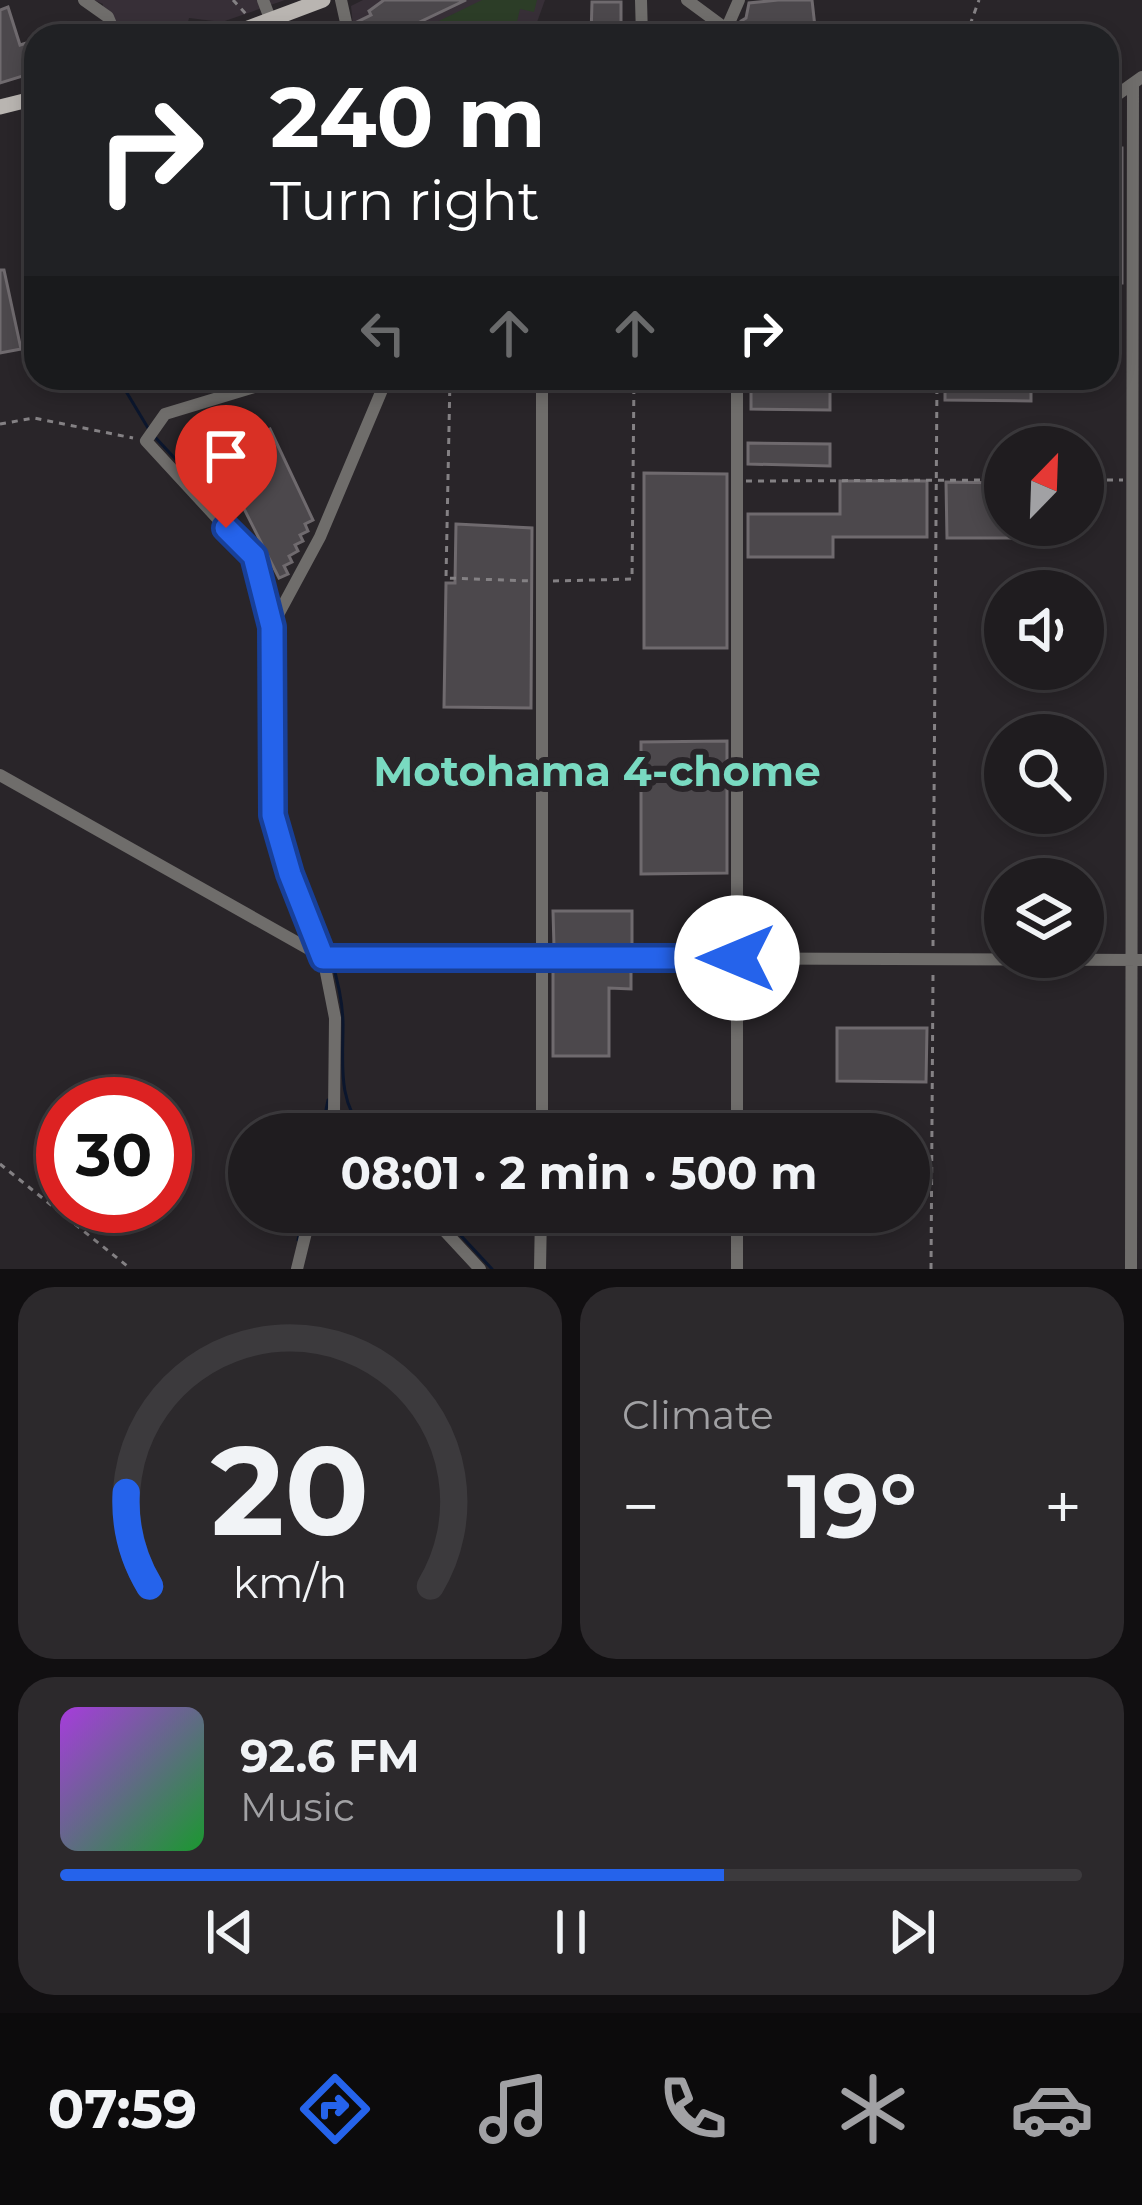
<!DOCTYPE html>
<meta charset="utf-8">
<style>
body{margin:0;font-family:Montserrat,sans-serif;background:#2c292c;color:#f1f3f6;height:100vh;display:flex;flex-direction:column;font-size:45px;white-space:nowrap}
*{box-sizing:border-box;margin:0}
p{font-size:39px;color:#a1a1a4}
.icon{flex:none;width:66px;height:66px;fill:none;stroke:currentColor;stroke-width:2;stroke-linecap:round;stroke-linejoin:round}
.map{position:relative;height:1269px;overflow:hidden}
.sheet{display:flex;flex-direction:column;gap:18px;padding:18px;background:#110f11;flex:1}
.sheet>*{flex:none}
.top-card{position:absolute;left:24px;top:24px;width:1095px;height:366px;border-radius:36px;box-shadow:0 6px 18px #0003,0 0 0 3px #3c3a3d;background:#202124;color:#fff;overflow:hidden}
.needle{width:78px;rotate:23deg}
.buttons{position:absolute;left:984px;top:426px;display:grid;gap:24px}
.buttons a{display:grid;place-items:center;width:120px;height:120px;border-radius:50%;background:#1f1c1f;box-shadow:0 6px 18px #0003,0 0 0 3px #3c3a3d;font-size:60px}
.speed{position:absolute;left:36px;top:1077px;display:flex;gap:24px;font-size:60px;font-weight:700;text-align:center}
.speed>*{display:grid;place-content:center;width:156px;height:156px;border-radius:50%;background:#1f1c1f;box-shadow:0 6px 18px #0003,0 0 0 3px #3c3a3d;line-height:1}
.speed .limit{border:18px solid #d22;background:#fff;color:#111}
.pin{position:absolute;display:grid;place-items:center;width:102px;height:102px;color:#fff;margin:-123px -51px;border-radius:50% 50% 50% 0;rotate:-45deg;box-shadow:0 0 12px #0007}
.pin .icon{rotate:45deg}
.me{position:absolute;width:132px;margin:-66px;rotate:270deg;stroke-linejoin:round;filter:drop-shadow(0 0 9px #0008)}
.turn{display:flex;align-items:center;gap:42px;height:252px;padding:0 48px;font-size:54px}
.turn .icon{width:156px;height:156px;stroke-width:2.5}
.turn b{display:block;font-size:84px;line-height:102px}
.lanes{display:flex;align-items:center;height:114px;padding:0 48px;background:#0003;justify-content:center;gap:60px;direction:ltr}
.lanes .off{opacity:.35}
.big{font-size:90px;font-weight:700;line-height:1.1}
.sheet .tile{flex:1;display:flex;flex-direction:column;justify-content:center;gap:18px;min-width:0;padding:0 42px;border-radius:36px;background:#2c292c}
.sheet .dial{align-items:center;gap:0}
.dial svg{height:312px;overflow:visible;fill:none;stroke:#3c3a3d;stroke-width:7;stroke-linecap:round;text-anchor:middle}
.dial text{fill:#f1f3f6;stroke:none}
.song{display:flex;align-items:center;gap:36px}
.cover{width:144px;height:144px;border-radius:18px;background:linear-gradient(135deg,hsl(280 70% 55%),hsl(130 70% 35%))}
.played{height:12px;border-radius:6px;background:linear-gradient(90deg,#2563eb 65%,#3c3a3d 65%)}
.keys{display:flex;justify-content:space-around;direction:ltr}
.heat{display:flex;justify-content:space-between;align-items:center;font-size:66px;direction:ltr}
.sheet .tiles{flex:1;display:grid;gap:18px;grid-template-columns:1fr 1fr}
.tile:last-child{grid-column:span 2}
.trip{position:absolute;left:228px;top:1113px;width:702px;height:120px;border-radius:60px;background:#1f1c1f;box-shadow:0 6px 18px #0003,0 0 0 3px #3c3a3d;font-weight:700;line-height:120px;text-align:center}
.dock{display:flex;height:192px;justify-content:space-around;align-items:center;background:#0c0b0c;color:#a1a1a4}
.dock .icon{width:84px;height:84px}
.dock .active{color:#2563eb}
.dock b{font-size:54px;color:#f1f3f6}
.map>svg:first-child{display:block}
.built{fill:#372f37}
.green{fill:#2c3d27}
.lines{fill:none;stroke-linecap:round;stroke-linejoin:round}
.stream{stroke:#0b162d;stroke-width:3}
.building{fill:#4c484c;stroke:#6f6a6e;stroke-width:3}
.path{stroke:#848184;stroke-width:3;stroke-dasharray:6 6;stroke-linecap:butt}
.minor{stroke:#6f6d6b;stroke-width:12}
.major{stroke:#b9b5b1;stroke-width:15}
.route-casing{stroke:#184099;stroke-width:30}
.route{stroke:#2563eb;stroke-width:21}
.labels{text-anchor:middle;stroke-width:12;stroke-linejoin:round;paint-order:stroke}
.neighbourhood-label{font-size:42px;font-weight:bold;fill:#79dac1;stroke:#292529}
</style>
<div class="map">
<svg width="1142" height="1269" viewBox="0 0 1142 1269">
<rect width="100%" height="100%" fill="#292529"/>
<path class="built" d="M94,0H285L222,22L189,18L185,34L180,36H113L101,16L103,4Z
M363,0H545L532,36H354L351,6Z"/>
<path class="green" d="M482,0H537L534,12L520,9L515,30L504,36H408Z"/>
<g class="lines">
<path class="stream" d="M118,378L148,428
M154,436L252,541L267,567L276,610
M277,626L282,813L328,950
M331,959C338,981 343,1003 343,1025C343,1065 337,1102 366,1134
M321,1134L328,1100
M439,1212L492,1269
M298,1240L304,1212"/>
</g>
<path class="building" d="M384,0H466L401,31L403,36L363,35L357,22L371,15L369,11Z
M778,0H812L816,36H743L741,21L746,18L749,3Z
M592,2H621V36H591Z
M8,7L20,45L36,40V72L0,83V10Z
M1107,148H1122V283H1107Z
M0,270H4L21,349L0,353Z
M751,378H830V410L751,409Z
M945,378H1031V401L945,400Z
M270,429L313,520L305,524L308,531L300,535L303,541L295,545L298,551L289,556L292,562L284,566L288,574L279,578L232,485L218,491L213,480L207,484L193,466Z
M748,443L830,444V466L748,464Z
M644,473L727,474V648H644Z
M840,481H927V537H833V557H748V514H840Z
M946,482L1005,483V525H1029V538H947Z
M456,524L532,528L531,708L444,707L446,583H455Z
M727,741V873L641,874V742Z
M553,911H632V948L554,947Z
M631,969V989L609,988V1056H553V971Z
M837,1028H927L926,1082L837,1081Z"/>
<g class="lines">
<path class="path" d="M233,0L247,15
M966,36L979,0
M450,378L446,578L532,581
M0,424L34,418L133,438
M1083,480H1123
M746,481L1005,480
M553,581L632,579L634,378
M933,946L937,378
M0,1164L131,1269
M931,1269L933,974"/>
<path class="minor" d="M84,0L108,17L116,36
M263,0L271,21
M341,0L349,36
M641,0L642,36
M687,0L725,28
M725,32L739,0
M1107,102L1142,77
M284,378L165,414L146,441L253,557L271,627L273,815L290,874L323,957L335,1018L334,1112L329,1134
M272,626L320,537L387,378
M0,775L323,957L1142,960
M334,1112L353,1134
M542,1134V378
M737,1134V378
M427,1212L480,1269
M297,1269L311,1212
M540,1269L541,1212
M737,1269V1212
M1131,1269L1133,85"/>
<path class="major" d="M227,36L323,0
M0,107L36,98"/>
</g>
<g class="lines">
<defs>
<path id="route" d="M226,528L254,556L272,627L273,815L290,874L323,958H737"/>
</defs>
<use href="#route" class="route-casing"/>
<use href="#route" class="route"/>
</g>
<g class="labels">
<g class="neighbourhood-label">
<text x="597" y="786">Motohama 4-chome</text>
</g>
</g>
</svg>
<div class="buttons">
<a><svg class="needle" viewBox="-14 -14 28 28"><path d="M0-13l5 13h-10z" fill="#e53935"/><path d="M0 13l5-13h-10z" fill="#a1a1a4"/></svg></a>
<a><svg class="icon" aria-label="sound" viewBox="0 0 24 24"><path d="M4 9h4l5-4v14l-5-4H4zM17 9q2 3 0 6"/></svg></a>
<a><svg class="icon" aria-label="search" viewBox="0 0 24 24"><circle cx="10" cy="10" r="6"/><path d="M15 15l6 6"/></svg></a>
<a><svg class="icon" aria-label="layers" viewBox="0 0 24 24"><path d="M12 4l9 5-9 5-9-5zM3 14l9 5 9-5"/></svg></a>
</div>
<div class="speed"><div class="limit">30</div></div>
<div class="pin" style="left:226px;top:528px;background:#d93025"><svg class="icon" aria-label="arrive" viewBox="0 0 24 24"><path d="M6 21V4h12l-3 4 3 4H6"/></svg></div>
<svg class="me" style="left:737px;top:958px" viewBox="-20 -20 40 40"><circle r="19" fill="#fff"/><path d="M0-13L10 11 0 6-10 11z" fill="#2563eb"/></svg>
<div class="trip">08:01 · 2 min · 500 m</div>
<div class="top-card">
<div class="turn"><svg class="icon" aria-label="right" viewBox="0 0 24 24"><path d="M7 20v-9h11M14 6l5 5-5 5"/></svg><div><b>240 m</b>Turn right</div></div>
<div class="lanes"><svg class="icon off" aria-label="left" viewBox="0 0 24 24"><path d="M17 20v-9H6M10 6l-5 5 5 5"/></svg><svg class="icon off" aria-label="ahead" viewBox="0 0 24 24"><path d="M12 20V5M6 11l6-6 6 6"/></svg><svg class="icon off" aria-label="ahead" viewBox="0 0 24 24"><path d="M12 20V5M6 11l6-6 6 6"/></svg><svg class="icon" aria-label="right" viewBox="0 0 24 24"><path d="M7 20v-9h11M14 6l5 5-5 5"/></svg></div>
</div>
</div>
<section class="sheet">
<div class="tiles">
<div class="tile dial"><svg viewBox="0 0 100 80">
<path d="M14 69A42 42 0 1 1 86 69"/>
<path d="M14 69A42 42 0 0 1 8 45" stroke="#2563eb"/>
<text x="50" y="56" font-size="32" font-weight="700">20</text>
<text x="50" y="72" font-size="11">km/h</text>
</svg></div>
<div class="tile"><p>Climate</p>
<div class="heat"><a>−</a><b class="big">19°</b><a>+</a></div>
</div>
<div class="tile">
<div class="song"><i class="cover"></i><div><b>92.6 FM</b><p>Music</p></div></div>
<div class="played"></div>
<div class="keys"><svg class="icon" aria-label="previous" viewBox="0 0 24 24"><path d="M18 5L8 12l10 7zM5 5v14"/></svg><svg class="icon" aria-label="pause" viewBox="0 0 24 24"><path d="M8 5v14M16 5v14"/></svg><svg class="icon" aria-label="next" viewBox="0 0 24 24"><path d="M6 5l10 7-10 7zM19 5v14"/></svg></div>
</div>
</div>
</section>
<nav class="dock">
<b>07:59</b>
<svg class="icon active" aria-label="directions" viewBox="0 0 24 24"><path d="M12 3l9 9-9 9-9-9zM9 14v-3h6M13 9l2 2-2 2"/></svg>
<svg class="icon" aria-label="music" viewBox="0 0 24 24"><path d="M9 18V5l10-2v13"/><circle cx="6" cy="18" r="3"/><circle cx="16" cy="16" r="3"/></svg>
<svg class="icon" aria-label="phone" viewBox="0 0 24 24"><path d="M5 4h4l2 5-3 2q2 4 5 5l2-3 5 2v4C11 20 4 13 5 4z"/></svg>
<svg class="icon" aria-label="climate" viewBox="0 0 24 24"><path d="M12 3v18M4 7l16 10M4 17L20 7"/></svg>
<svg class="icon" aria-label="car" viewBox="0 0 24 24"><path d="M5 17H2v-5l4-1 3-4h7l3 4 3 1v5h-3M9 17h6M6 11h13"/><circle cx="7" cy="17" r="2"/><circle cx="17" cy="17" r="2"/></svg>
</nav>
